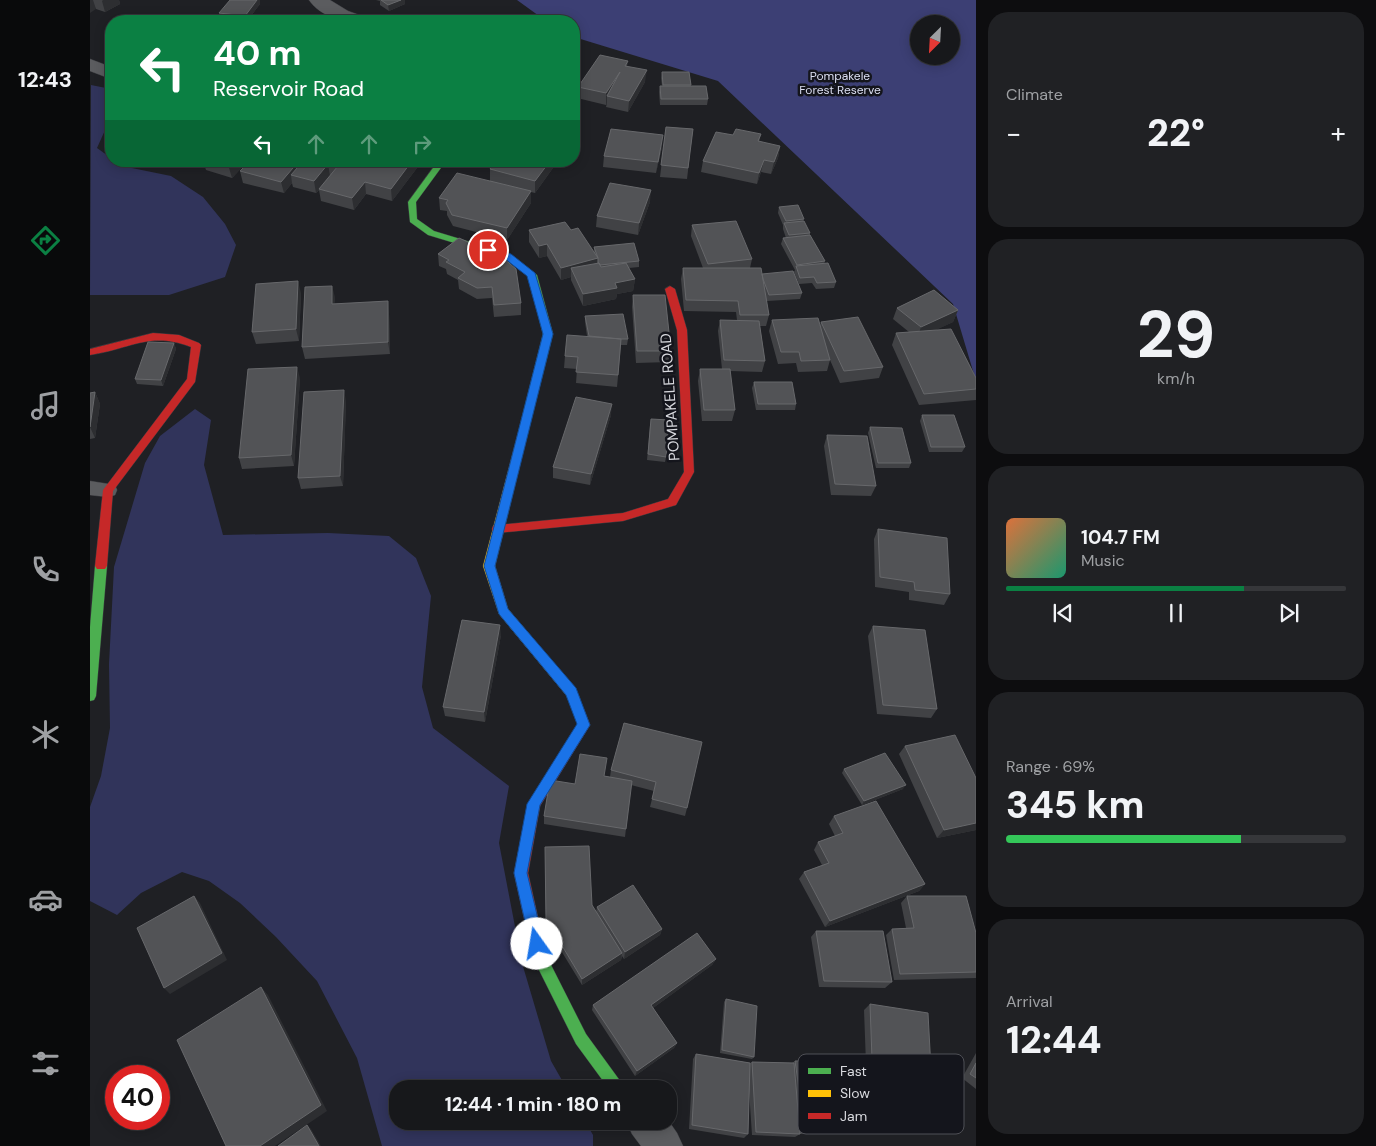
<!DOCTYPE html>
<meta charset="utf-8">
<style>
body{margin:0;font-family:"DM Sans",sans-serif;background:#202124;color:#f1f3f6;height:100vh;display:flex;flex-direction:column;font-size:19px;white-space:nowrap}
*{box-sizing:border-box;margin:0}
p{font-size:16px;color:#9ea0a3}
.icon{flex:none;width:28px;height:28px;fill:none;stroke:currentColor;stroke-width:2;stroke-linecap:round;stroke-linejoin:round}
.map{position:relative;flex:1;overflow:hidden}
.sheet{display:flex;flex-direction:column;gap:12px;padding:12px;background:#0d0d0f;width:400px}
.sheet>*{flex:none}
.guide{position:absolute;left:15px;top:15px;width:475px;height:152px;border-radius:20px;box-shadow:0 2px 12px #0003,0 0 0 1px #36373a;background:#0b8043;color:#fff;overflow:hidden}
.needle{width:32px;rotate:204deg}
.fabs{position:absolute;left:820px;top:15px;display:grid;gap:10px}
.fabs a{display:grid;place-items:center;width:50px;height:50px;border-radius:50%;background:#17181b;box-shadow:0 2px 12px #0003,0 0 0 1px #36373a;font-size:25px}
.speed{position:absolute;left:15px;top:1065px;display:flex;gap:10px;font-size:25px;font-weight:700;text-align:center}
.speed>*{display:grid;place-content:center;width:65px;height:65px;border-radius:50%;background:#17181b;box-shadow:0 2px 12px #0003,0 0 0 1px #36373a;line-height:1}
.speed .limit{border:8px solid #d22;background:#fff;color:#111}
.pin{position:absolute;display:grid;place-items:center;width:42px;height:42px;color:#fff;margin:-21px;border:2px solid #fff;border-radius:50%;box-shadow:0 1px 5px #0007}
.me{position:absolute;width:55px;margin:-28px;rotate:347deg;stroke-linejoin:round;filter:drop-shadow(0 0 4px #0008)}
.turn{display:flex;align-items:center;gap:18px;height:105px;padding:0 25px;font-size:22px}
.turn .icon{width:65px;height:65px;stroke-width:2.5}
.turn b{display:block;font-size:35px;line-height:42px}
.lanes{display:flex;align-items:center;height:48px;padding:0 25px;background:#0003;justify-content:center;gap:25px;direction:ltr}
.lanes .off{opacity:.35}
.big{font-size:38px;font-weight:800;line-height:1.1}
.sheet .card{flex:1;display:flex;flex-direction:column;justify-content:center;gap:8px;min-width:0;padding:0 18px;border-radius:20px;background:#202124}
.sheet .dial{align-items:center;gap:0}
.dial b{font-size:65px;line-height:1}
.song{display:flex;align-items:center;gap:15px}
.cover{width:60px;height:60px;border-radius:8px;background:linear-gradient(135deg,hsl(20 70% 55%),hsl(160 70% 35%))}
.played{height:5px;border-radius:2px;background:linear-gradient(90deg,#0b8043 70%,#36373a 70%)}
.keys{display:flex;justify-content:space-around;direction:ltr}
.heat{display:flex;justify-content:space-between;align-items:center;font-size:28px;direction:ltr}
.charge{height:8px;border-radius:4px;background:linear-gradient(90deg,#34c759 69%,#36373a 0)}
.trip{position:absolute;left:299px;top:1080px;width:288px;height:50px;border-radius:20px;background:#17181b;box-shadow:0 2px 12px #0003,0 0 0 1px #36373a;font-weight:800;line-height:50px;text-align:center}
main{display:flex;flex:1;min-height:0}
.menu{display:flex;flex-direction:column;width:90px;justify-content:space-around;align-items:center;background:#090a0b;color:#9ea0a3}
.menu .icon{width:35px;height:35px}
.menu .current{color:#0b8043}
.menu b{font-size:22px;color:#f1f3f6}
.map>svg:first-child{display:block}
.green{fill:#31345b}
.forest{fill:#3c3f74;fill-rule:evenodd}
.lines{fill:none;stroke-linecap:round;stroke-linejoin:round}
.lane-casing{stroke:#3a3b3f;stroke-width:1}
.street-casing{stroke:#3a3b3f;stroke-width:1}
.fast-casing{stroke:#3a3b3f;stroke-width:1}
.slow-casing{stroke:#3a3b3f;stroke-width:1}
.jam-casing{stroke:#3a3b3f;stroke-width:1}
.lane{fill:#5b5c5f;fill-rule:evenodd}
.street{fill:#5b5c5f;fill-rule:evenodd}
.fast{fill:#4caf50;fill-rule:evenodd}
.slow{fill:#ffc107;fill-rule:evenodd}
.jam{fill:#c62828;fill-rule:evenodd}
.wall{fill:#414245}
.shaded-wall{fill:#2d2e31}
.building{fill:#525356;stroke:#67686b}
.route{fill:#1a73e8;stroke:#114b97}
.labels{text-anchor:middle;stroke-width:5;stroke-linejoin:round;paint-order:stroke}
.far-park-label{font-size:12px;fill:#dcdff2;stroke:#14151c}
.street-label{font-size:15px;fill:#d8d9de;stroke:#14151c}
.key{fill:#14151c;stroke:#4f5056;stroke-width:1}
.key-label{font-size:14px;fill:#d8d9de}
</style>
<main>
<nav class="menu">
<b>12:43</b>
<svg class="icon current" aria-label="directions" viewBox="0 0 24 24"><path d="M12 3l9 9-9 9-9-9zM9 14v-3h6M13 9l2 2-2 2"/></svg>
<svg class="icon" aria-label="music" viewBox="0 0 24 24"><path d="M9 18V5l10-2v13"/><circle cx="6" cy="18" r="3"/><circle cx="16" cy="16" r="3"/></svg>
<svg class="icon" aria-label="phone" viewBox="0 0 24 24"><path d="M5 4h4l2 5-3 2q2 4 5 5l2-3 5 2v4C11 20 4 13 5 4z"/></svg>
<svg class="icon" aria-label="climate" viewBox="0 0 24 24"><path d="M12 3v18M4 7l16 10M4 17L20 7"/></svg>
<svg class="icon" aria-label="car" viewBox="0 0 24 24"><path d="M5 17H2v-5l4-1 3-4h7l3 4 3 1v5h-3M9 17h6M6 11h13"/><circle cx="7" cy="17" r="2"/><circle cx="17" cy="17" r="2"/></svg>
<svg class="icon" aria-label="filters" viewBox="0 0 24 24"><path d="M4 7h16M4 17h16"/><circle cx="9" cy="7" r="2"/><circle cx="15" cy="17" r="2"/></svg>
</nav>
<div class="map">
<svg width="886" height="1146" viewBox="0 0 886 1146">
<rect width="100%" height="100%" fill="#1f2024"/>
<path class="green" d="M1,85L21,89V124L16,128L7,148L21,158V161L32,166L81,176L113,197L135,224L146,245L135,277L79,295H0Z
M105,409L121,420L114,465L133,535L238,533L299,536L326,558L341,596L332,687L343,728L419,786L409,843L432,963L461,1061L477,1089H308V1121H495L503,1135V1146H292L267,1058L227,981L186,937L150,903L119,881L92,872L51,893L27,915L0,901V807L11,776L20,728L19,664L24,567L55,463L70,436Z"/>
<path class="forest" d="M427,0H886V381L863,304L628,81L484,37V21H456ZM829,24H861V56H829Z"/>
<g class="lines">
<defs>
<path id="lane" d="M0,481L25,485L27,490L25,495L18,497L0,495Z"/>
<path id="street" d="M219,0H240L258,11L275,17L278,21C257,22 232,19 219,0Z
M0,59L21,67V79L0,71Z
M578,1120L587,1133L593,1146H551L542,1134L536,1121Z"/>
<path id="fast" d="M348,161H356L326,202L327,219L344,231L420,254L447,275L463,334L437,437L432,441L427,437L453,334L438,276L414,258L338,235L320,222L318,202Z
M11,561L15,563L17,566L6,696L4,700L0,701V627L5,566L7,563Z
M450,951L455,953L496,1034L536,1089H519L486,1044L443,958L445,953Z"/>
<path id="slow" d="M432,433L437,437L405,566L418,609L485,688L490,699L488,703L484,704L480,703L476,695L409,614L393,566L427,437Z"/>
<path id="jam" d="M580,286L585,289L597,330L604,472L586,505L533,521L407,533L403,532L402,529L403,526L407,525L533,513L578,499L594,472L587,330L575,289Z
M63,333L89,335L109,343L111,345L105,382L23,491L17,566L15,569H7L5,566L13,490L97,379L101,347C59,331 41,349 0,355V349Z
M484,694L488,695L500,725L450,806L438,873L457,958L455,963L450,965L445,963L443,958L424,873L438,804L488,724L478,699L480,695Z"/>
</defs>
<use href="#lane" class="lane-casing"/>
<use href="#street" class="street-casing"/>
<use href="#fast" class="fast-casing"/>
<use href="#slow" class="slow-casing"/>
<use href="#jam" class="jam-casing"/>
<use href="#lane" class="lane"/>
<use href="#street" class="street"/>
<use href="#fast" class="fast"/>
<use href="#slow" class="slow"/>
<use href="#jam" class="jam"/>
</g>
<path class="wall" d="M0,0H29L30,4L15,12L6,9Z
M286,0H315V4L299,11L290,5V1Z
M170,4L157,21H148L131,19L129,13Z
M538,61L537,66L555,82L538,112L516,107L517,103L516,105L487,98L488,87Z
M572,72H599L601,86L618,99L617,105H570L569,92L570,86H572L571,78Z
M576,127L603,129L597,179L570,177Z
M671,134L669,142L690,146L688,158L681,174L671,172L667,184L611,172L613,161L643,135Z
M572,147L566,173L513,167L514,156Z
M81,161H91L89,163Z
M113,161H158L142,178L116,170Z
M160,161H330V164L302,201L276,194L264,210L231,201L229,190L226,193L203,187L202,183L194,193L153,183L150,171Z
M468,161L445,193L441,192V203L417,240L363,226L357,215V211L350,210L349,198L400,181V169Z
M560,202L548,235L506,227L507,216Z
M689,207L714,219L713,221L720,233V235L735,261L734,264L746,282L744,288L726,289L722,283L709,284L704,272L705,270L691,244L693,238H696L693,229V225L688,213Z
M602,225L662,259L660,268L712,293L710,299L677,301L676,298L679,315L676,326H670L675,361L672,372L640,371L645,410L642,421H612L608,381L610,369H632L628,331L630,320H647L646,312L594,311L591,279L593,268H613L601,236Z
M439,230H481L504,252V247L549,261V267L539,268L545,279L543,291L527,294L526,299L493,306L481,280V277L471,280L457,256L449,258L439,242Z
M369,238L431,303V315L404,317L402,298L387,299L369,289L368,280L357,274L356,269L349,266L348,254Z
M211,293L209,341L166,344L162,332Z
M543,295L581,351L580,362L546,363L542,307Z
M245,297L244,304L299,313L300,354L215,359L212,347Z
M807,308L868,310L863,322L845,330L886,389V400L829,405L802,345L806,333L819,332L803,319Z
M495,316L538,339L537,345H531L527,387L486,383L487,369L474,368L475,356L497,336L495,322Z
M682,320L730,325L731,322L793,367L789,378L750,383L740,360L737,371L708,372L706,363L688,364L679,331Z
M84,343L86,349L73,386L47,384L45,379Z
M210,378L204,466L152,469L149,458Z
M664,382L706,404L705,410H666L662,388Z
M5,392L10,404L5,438L0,439V393Z
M256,401L253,486L211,489L208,478Z
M521,415L500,485L463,478V467Z
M832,415L875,447L872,452H839L830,421Z
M560,425L576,457L575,462L557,460Z
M780,427L821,463L819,468H786L778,433Z
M737,435L786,486L781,496L741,495L734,446Z
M788,529L860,594L854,605L819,600V592L785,587L784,539Z
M783,626L847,709L841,718L787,714L778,636Z
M411,635L395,722L355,716L353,707Z
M534,723L597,808L595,816L560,807L564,791L541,785L535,837L454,824V816L485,784L514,776L520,777L521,770Z
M815,746L886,778V830L847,838L809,754Z
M754,769L813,789L772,805L752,773Z
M744,816L835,884L829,891L735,927L709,879L714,872L732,865L724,850L728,842L745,836L739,824Z
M455,847L502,905L506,912L507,907L572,929L570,935L534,959L532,956L531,960L492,985L456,926Z
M817,896L886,933V978L804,980L796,935L802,929L816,928L811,903Z
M726,931L802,982L795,988L729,987L721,937Z
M626,959L622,965L563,1008L587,1043L584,1048L545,1076L502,1010L503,1005Z
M636,999L664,1057L662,1059L630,1053L634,1002Z
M780,1004L841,1069L834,1073L776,1064L774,1010Z
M886,1053V1089L872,1078Z
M606,1054L660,1063L662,1062L702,1063L705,1061L773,1130L766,1134H710L705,1137L662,1135L659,1090L658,1134L654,1138L599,1129L603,1059Z"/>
<path class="shaded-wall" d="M0,0H3L6,9L0,13Z
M13,0H29L30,4L15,12L12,1Z
M167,0H170V4L157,21H156L155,16Z
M311,0H315V4L299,11L298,5Z
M557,70L555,82L538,112L539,101Z
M530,72L517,96V103L516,105V93Z
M573,135L572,147L566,173L568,162Z
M690,146L688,158L681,174L684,162Z
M674,160L671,172L667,184L669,173Z
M137,161H158L142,178Z
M209,161H221L201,175L202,183L194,193L191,182Z
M249,161H259L247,177L245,166Z
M322,161H330V164L302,201L301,189Z
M460,161H468L445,193V181Z
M238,164L240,176L226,193L224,181Z
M275,182L276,194L264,210L262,198Z
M561,190L560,202L548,235L549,223Z
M441,191V203L417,240V228Z
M457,244V256L449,258V246Z
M508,258L507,270L481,268V277L471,280V268Z
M545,279L543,291L527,294L526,299L493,306V294L525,283Z
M208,281L211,293L209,341L206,329Z
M242,286L245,297L244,316L242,304Z
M298,301L299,313L300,354L298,342Z
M868,310L863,322L827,339L831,327Z
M84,343L86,349L73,386L71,380Z
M207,367L210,378L204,466L201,455Z
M254,390L256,401L253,486L250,476Z
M5,392L10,404L5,438L0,427Z
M522,404L521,415L500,485L501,474Z
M410,625L411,635L395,722L394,712Z
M816,785L813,789L772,805L774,801Z
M886,823V830L847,838L854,830Z
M835,884L829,891L735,927L740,921Z
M104,896L110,903L137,960L80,994L74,988Z
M572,929L570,935L534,959L535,952Z
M532,953L531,960L492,985V979Z
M626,959L622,965L559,1011L561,1005Z
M171,987L178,995L237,1111L185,1146H170Z
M587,1043L584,1048L545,1076L547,1071Z
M217,1125L221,1129L231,1146H229Z"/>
<path class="building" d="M140,0H167L155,16L129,13Z
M291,0H311L298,5Z
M330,15L344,21H319Z
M381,19L388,21H379Z
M510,55L538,61L535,66L557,70L539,101L517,96L530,72L516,93L488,87Z
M572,72H599L601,85H573Z
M570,86H616L618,99H571Z
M576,127L603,129L598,168L571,165Z
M521,129L573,135L568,162L514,156Z
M646,129L671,134L668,141L690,146L684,162L674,160L669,173L613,161L626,132L643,135Z
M160,161H209L191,182L150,171Z
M213,161H249L245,166L238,164L224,181L201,175Z
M252,161H322L301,189L275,182L262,198L229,189Z
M406,161H460L445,181L400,169Z
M367,173L441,191L417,228L362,215L356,203L358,200L349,198Z
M520,183L561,190L549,223L507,216Z
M708,205L714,219L696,221L689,207Z
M646,221L662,259L618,264L602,225Z
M714,221L720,233L699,235L694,223Z
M475,222L481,230L488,228L508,258L471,268L457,244L449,246L439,230Z
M720,235L735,261L707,265L693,238Z
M369,238L380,243L384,240L405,251L426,269L431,303L404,305L402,287L387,288L368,278L375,272L356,262L359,260L348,254Z
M544,243L549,261L510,265L509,263H508V258L504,247Z
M509,263L511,267L536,263L545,279L525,283L527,288L493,294L481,268Z
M738,263L746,282L727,283L724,277L710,278L706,266Z
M593,268H671L679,315H650L648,301L596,300Z
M703,271L712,293L679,295L673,279L672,274Z
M208,281L206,329L162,332L166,284Z
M242,286V304L298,301V342L212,347L215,287Z
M844,290L868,310L831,327L807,308Z
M543,295H575L581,351H547Z
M533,314L538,339H531L499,336L495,316Z
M768,317L793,367L754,371L731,322Z
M728,318L740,360L711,361L709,352H691L682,320Z
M630,320L669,321L675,361L634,360Z
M861,329L886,378V389L834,394L806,333Z
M477,335L531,339L528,375L486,372L488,357L475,356Z
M58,342L84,343L71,380L45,379Z
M207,367L201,455L149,458L158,369Z
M610,369H640L645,410H614Z
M664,382H702L706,404H668Z
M254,390L250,476L208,478L214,392Z
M5,392L0,427V393Z
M486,397L522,404L501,474L463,467Z
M832,415H864L875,447H841Z
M561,419L579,420L576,457L558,454Z
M780,427L812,428L821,463H788Z
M737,435L777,436L786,486L745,484Z
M788,529L857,538L860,594L825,590L824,582L790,577Z
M372,620L410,625L394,712L353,707Z
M783,626L835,630L847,709L793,705Z
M534,723L612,742L597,808L562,799L566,782L521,770Z
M865,735L886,778V823L854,830L815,746Z
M795,753L816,785L774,801L754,769Z
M490,754L517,758L514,776L542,781L536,829L454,816L460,780L485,784Z
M786,801L835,884L740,921L714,872L739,863L728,842L753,833L744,816Z
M499,846L502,905L532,953L492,979L456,919L455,847Z
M543,885L572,929L535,952L507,907Z
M104,896L132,953L74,988L47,928Z
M817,896H876L886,933V972L810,974L802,929L824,928Z
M726,931H793L802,982L734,981Z
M607,933L626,959L561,1005L587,1043L547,1071L503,1005Z
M171,987L231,1105L170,1146H136L87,1040Z
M636,999L667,1006L664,1057L632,1050Z
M780,1004L838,1013L841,1069L782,1059Z
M606,1054L660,1063L658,1134L602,1125Z
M761,1060L773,1130H715L705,1061Z
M662,1062L704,1063L710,1134L666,1132Z
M886,1063V1078L880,1074Z
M217,1125L229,1146H188Z"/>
<path class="route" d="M398,247L421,254L445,273L463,334L405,566L418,609L486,688L500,725L450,805L437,873L454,944L452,949L447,951L442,949L440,944L424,873L437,804L487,724L476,695L409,614L394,566L453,334L437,276L414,258L395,252V248Z"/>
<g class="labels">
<g class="far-park-label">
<text x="750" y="80">Pompakele<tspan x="750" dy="14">Forest Reserve</tspan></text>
</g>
<g class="street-label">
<text transform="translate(580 397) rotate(-94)" y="5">POMPAKELE ROAD</text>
</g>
</g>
<rect x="708" y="1054" width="166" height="80" rx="8" class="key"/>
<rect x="718" y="1068" width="23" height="6" fill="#4caf50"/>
<rect x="718" y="1090" width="23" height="7" fill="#ffc107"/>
<rect x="718" y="1113" width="23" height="6" fill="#c62828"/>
<g class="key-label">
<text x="750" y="1076">Fast</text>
<text x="750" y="1098">Slow</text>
<text x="750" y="1121">Jam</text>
</g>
</svg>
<div class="fabs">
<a><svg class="needle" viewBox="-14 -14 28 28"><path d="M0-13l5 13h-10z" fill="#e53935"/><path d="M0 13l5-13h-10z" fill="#9ea0a3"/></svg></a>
</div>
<div class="speed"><div class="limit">40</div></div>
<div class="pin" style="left:398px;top:250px;background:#d93025"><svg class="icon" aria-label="arrive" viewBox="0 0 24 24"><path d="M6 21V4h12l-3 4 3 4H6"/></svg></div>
<svg class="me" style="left:447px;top:944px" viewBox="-20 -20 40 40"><circle r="19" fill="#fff"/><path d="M0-13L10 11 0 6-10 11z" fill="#1a73e8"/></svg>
<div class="trip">12:44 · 1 min · 180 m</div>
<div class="guide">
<div class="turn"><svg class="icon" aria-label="left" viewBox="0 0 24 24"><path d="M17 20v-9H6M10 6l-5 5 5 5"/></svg><div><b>40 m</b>Reservoir Road</div></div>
<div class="lanes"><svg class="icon" aria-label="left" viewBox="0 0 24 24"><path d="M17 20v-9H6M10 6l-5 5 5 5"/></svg><svg class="icon off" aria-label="ahead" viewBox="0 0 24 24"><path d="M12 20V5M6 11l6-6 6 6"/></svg><svg class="icon off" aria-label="ahead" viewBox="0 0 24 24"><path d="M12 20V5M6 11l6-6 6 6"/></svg><svg class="icon off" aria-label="right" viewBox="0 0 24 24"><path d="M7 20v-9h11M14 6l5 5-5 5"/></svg></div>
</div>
</div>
<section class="sheet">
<div class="card"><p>Climate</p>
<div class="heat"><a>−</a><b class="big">22°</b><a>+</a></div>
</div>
<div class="card dial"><b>29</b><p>km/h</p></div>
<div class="card">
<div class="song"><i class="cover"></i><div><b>104.7 FM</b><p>Music</p></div></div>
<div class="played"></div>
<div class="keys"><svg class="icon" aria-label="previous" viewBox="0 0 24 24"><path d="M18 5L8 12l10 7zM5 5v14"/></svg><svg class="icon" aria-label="pause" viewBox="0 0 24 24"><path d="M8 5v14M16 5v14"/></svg><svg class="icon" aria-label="next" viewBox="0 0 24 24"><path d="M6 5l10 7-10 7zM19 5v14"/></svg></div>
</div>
<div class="card"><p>Range · 69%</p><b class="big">345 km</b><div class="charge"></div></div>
<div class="card"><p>Arrival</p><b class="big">12:44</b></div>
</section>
</main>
